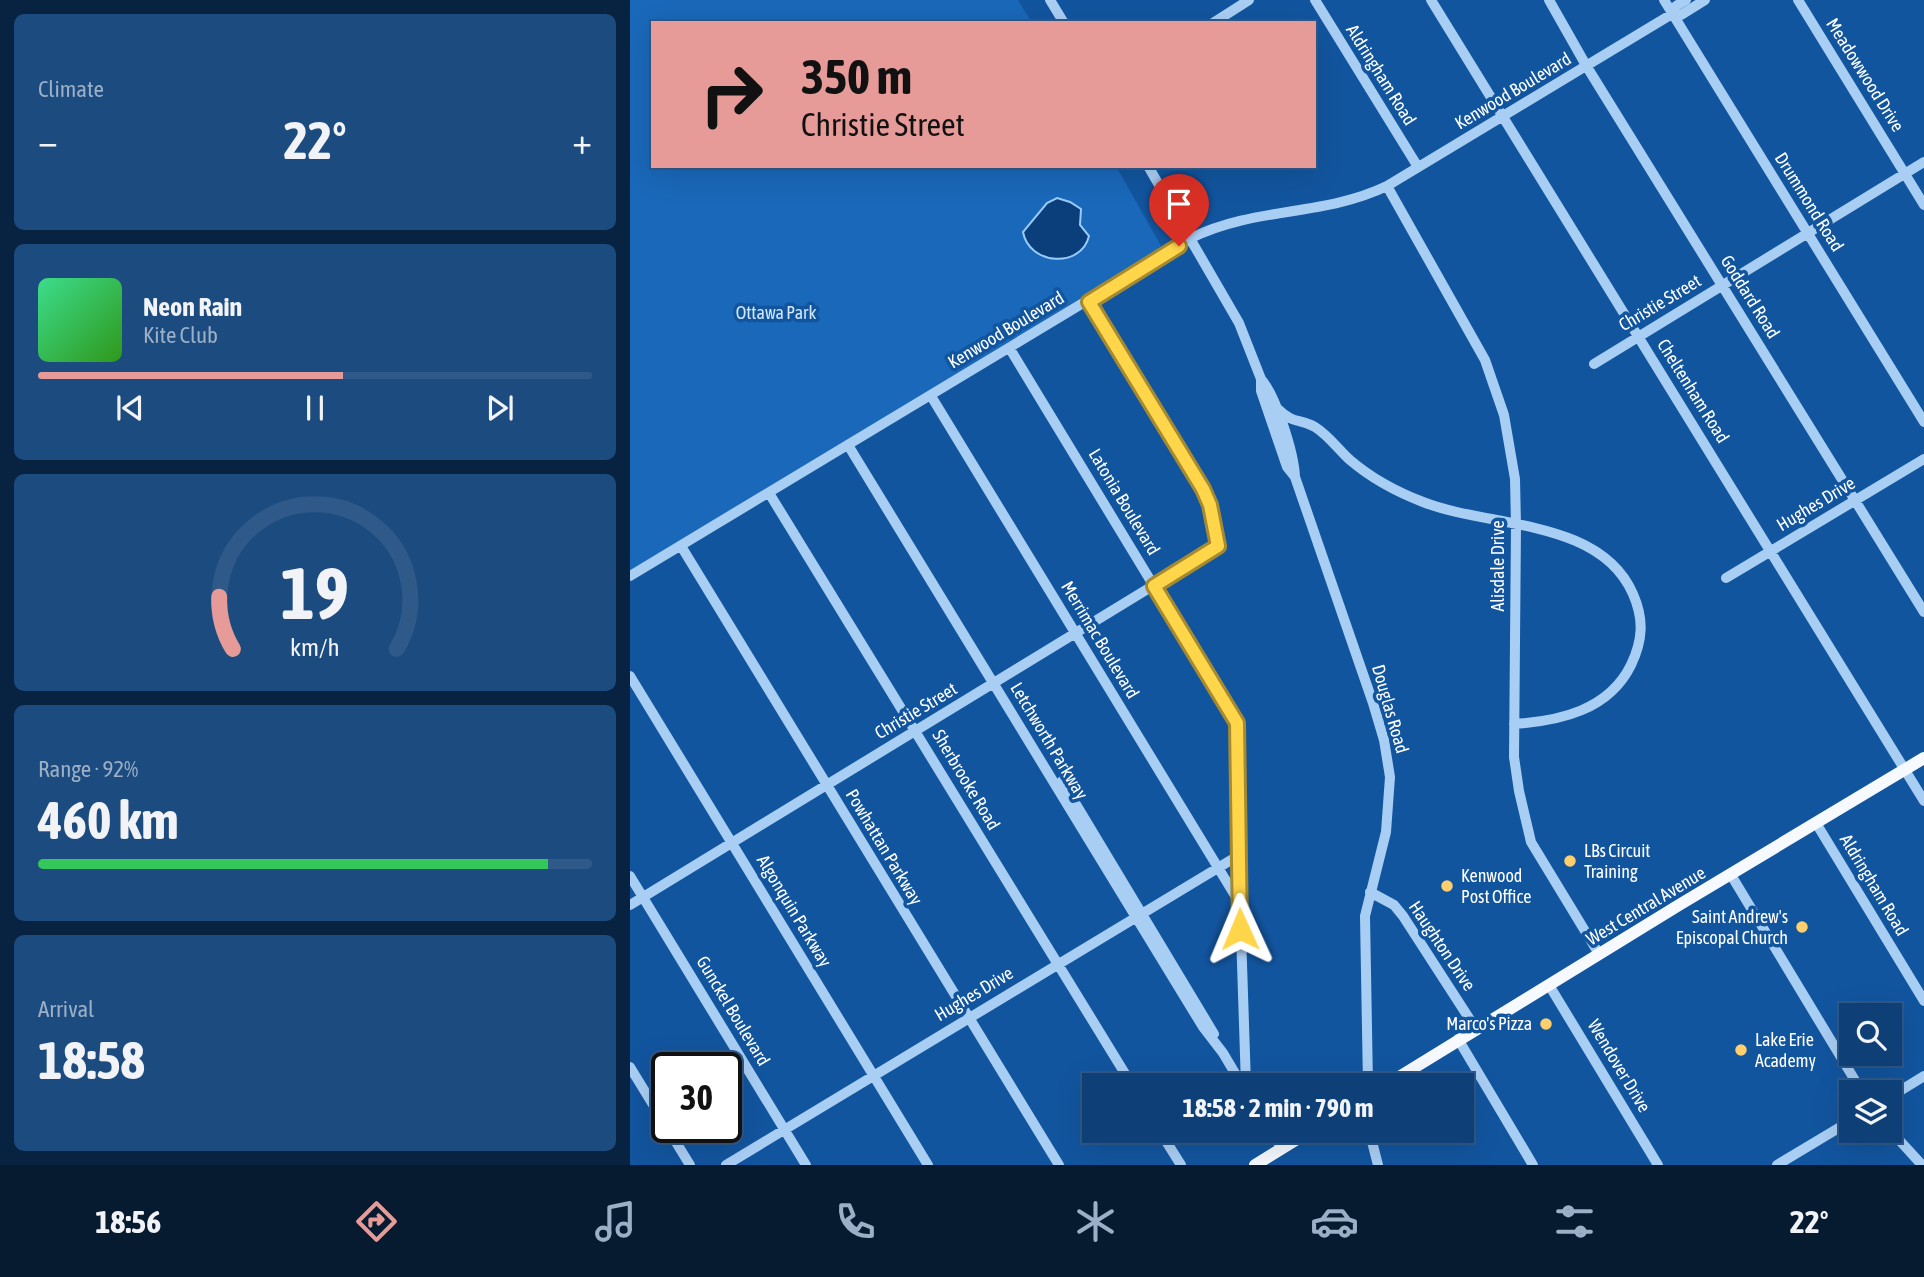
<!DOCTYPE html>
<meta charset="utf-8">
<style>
body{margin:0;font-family:"Asap Condensed",sans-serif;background:#1c4b7f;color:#f1f3f6;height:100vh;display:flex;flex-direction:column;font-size:26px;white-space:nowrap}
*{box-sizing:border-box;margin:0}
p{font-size:23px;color:#9bafc6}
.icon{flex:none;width:38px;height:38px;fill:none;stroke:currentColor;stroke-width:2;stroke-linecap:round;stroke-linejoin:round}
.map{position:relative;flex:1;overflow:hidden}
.panel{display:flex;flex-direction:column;gap:14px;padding:14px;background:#082341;width:630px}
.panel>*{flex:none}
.guide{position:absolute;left:21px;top:21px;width:665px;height:147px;border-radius:0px;box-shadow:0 7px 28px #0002,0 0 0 2px #2e5989;background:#e69b98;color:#111;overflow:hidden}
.tools{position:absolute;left:1209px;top:1003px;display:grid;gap:14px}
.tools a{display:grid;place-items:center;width:63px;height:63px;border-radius:0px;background:#0e4077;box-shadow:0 7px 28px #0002,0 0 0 2px #2e5989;font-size:35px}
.speed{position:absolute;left:21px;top:1052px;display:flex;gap:14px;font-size:35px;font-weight:700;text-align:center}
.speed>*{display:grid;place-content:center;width:91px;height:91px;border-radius:50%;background:#0e4077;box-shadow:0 7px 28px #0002,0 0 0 2px #2e5989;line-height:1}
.speed .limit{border:4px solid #111;border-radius:10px;background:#fff;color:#111}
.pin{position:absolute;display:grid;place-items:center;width:60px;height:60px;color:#fff;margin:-72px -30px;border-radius:50% 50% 50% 0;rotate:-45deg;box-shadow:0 0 7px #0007}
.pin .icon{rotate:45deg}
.me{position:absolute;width:77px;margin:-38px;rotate:359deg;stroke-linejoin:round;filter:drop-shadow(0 0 5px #0008)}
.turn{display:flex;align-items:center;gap:24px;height:147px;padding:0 35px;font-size:32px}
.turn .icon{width:91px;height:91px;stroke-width:2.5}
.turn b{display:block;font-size:49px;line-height:60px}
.big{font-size:52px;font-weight:700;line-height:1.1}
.panel .widget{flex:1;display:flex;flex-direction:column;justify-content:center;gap:10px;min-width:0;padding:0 24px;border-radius:10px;background:#1c4b7f}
.panel .dial{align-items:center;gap:0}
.dial svg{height:182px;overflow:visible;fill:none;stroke:#2e5989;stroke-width:7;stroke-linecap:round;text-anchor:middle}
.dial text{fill:#f1f3f6;stroke:none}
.song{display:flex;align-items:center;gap:21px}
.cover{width:84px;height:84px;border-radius:10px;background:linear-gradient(135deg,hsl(150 70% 55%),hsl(110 70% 35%))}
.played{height:7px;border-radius:4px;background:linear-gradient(90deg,#e69b98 55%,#2e5989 55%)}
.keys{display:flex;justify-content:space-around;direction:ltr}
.heat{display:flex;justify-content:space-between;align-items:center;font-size:38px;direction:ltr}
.charge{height:10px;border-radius:5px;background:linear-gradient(90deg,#34c759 92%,#2e5989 0)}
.trip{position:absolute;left:452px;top:1073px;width:392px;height:70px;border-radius:0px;background:#0e4077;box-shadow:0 7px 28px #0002,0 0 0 2px #2e5989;font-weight:700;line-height:70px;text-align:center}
.tab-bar{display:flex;height:112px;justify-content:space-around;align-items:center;background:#061a30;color:#9bafc6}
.tab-bar .icon{width:49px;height:49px}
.tab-bar .current{color:#e69b98}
.tab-bar b{font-size:32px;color:#f1f3f6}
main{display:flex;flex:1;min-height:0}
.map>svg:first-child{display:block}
.green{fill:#1a68b9}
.water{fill:#0b3f7b;stroke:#9bcaf7;stroke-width:2}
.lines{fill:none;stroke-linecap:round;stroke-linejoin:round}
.minor{stroke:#a9cef4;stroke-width:10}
.major{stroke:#f6faff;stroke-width:12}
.route-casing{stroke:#a68a30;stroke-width:18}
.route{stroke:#ffd54a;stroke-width:12}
.poi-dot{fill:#ffcf6c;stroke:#12559f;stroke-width:2.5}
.labels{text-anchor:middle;stroke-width:7;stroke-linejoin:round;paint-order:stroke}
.street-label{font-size:18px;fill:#fff;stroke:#12559f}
.park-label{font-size:18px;fill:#d2e8fe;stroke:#12559f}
.poi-label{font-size:18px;fill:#fff;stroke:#12559f;text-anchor:start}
</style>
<main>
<section class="panel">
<div class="widget"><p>Climate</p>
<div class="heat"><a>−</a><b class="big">22°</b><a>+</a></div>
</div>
<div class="widget">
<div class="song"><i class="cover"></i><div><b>Neon Rain</b><p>Kite Club</p></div></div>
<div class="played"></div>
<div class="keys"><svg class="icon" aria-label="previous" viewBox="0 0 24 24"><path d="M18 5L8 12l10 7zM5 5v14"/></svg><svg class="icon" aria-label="pause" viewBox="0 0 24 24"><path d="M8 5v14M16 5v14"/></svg><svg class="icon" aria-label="next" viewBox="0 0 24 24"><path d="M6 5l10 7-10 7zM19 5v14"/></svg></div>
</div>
<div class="widget dial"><svg viewBox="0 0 100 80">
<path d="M14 69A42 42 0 1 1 86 69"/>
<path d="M14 69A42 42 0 0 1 8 46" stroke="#e69b98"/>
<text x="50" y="56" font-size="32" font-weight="700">19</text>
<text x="50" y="72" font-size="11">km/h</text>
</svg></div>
<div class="widget"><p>Range · 92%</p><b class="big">460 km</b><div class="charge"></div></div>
<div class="widget"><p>Arrival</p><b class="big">18:58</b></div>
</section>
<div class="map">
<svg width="1294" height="1165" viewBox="0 0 1294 1165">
<rect width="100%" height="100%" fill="#12559f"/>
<path class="green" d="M0,0H388L402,23H23V166H486L531,246L519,257L0,571Z"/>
<path class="water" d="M427,198L440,202L451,209L450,225L459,236C451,269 399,265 393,232L417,203Z"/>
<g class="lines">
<path class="minor" d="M420,0L434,23
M685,0L788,167
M801,0L1294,801
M919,0L957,67L1294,612
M1034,0L1294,422
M1168,0L1294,205
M1042,14L1051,15L1075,0
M583,23L619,0
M518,166L609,323L631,379V391L657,467L665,477
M757,186L855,360L874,415L885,479L886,525L884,757L889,791L901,842L969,954
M380,349L607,723L610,903L616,1085
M964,364L1294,162
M631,379C646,396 664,453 665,477L743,703L754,740L760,777L756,832L735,916L738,1085
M301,396L609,902
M648,409C664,425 670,418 685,427C698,435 709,450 720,460C741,478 767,492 793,502C859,528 970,518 1003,594C1014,619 1013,640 1001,665C979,710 930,721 884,724
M218,445L573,1027L593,1053L612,1085
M139,493L502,1085
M51,546L429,1165
M0,576L561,238C627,206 692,217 757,186L1042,14L1046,6L1056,0
M1096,578L1294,459
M0,676L298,1165
M432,781L584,1034
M1186,823L1294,1001
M1101,875L1232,1092
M0,876L176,1165
M740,892L764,905L773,916L846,1029
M0,905L588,546L580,505L573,489L459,302
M919,985L1028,1165
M828,1039L903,1165
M0,1067L60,1165
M1260,1097L1294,1076
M529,1130L551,1165
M640,1130L652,1149
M739,1130L748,1165
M1260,1130L1292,1165
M96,1165L611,854
M1147,1165L1222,1120"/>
<path class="major" d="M756,1085L1049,905L1294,758
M625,1165L682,1130"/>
</g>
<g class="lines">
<defs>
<path id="route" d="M549,246L459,302L573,489L580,505L588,546L524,586L607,723L610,929"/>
</defs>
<use href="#route" class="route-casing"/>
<use href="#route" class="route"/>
</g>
<g class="poi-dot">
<circle cx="940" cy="861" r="7"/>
<circle cx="817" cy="886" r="7"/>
<circle cx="1172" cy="927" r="7"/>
<circle cx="916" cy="1024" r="7"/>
<circle cx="1111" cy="1050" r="7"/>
</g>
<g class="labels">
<g class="street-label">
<text transform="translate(751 75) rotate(58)" y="6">Aldringham Road</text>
<text transform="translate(1235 75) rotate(58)" y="6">Meadowwood Drive</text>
<text transform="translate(883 91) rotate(-31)" y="6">Kenwood Boulevard</text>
<text transform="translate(1179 202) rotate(58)" y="6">Drummond Road</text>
<text transform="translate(1120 297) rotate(58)" y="6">Goddard Road</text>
<text transform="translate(1030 303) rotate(-31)" y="6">Christie Street</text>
<text transform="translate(376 330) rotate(-31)" y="6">Kenwood Boulevard</text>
<text transform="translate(1063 391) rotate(58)" y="6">Cheltenham Road</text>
<text transform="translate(494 502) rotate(59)" y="6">Latonia Boulevard</text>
<text transform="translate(1186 504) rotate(-31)" y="6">Hughes Drive</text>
<text transform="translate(868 566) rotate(-90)" y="6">Alisdale Drive</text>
<text transform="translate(470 640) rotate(59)" y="6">Merrimac Boulevard</text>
<text transform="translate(760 709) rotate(74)" y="6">Douglas Road</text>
<text transform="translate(286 711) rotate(-31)" y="6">Christie Street</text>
<text transform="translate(419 741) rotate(59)" y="6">Letchworth Parkway</text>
<text transform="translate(336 780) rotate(59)" y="6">Sherbrooke Road</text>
<text transform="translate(254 847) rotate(59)" y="6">Powhattan Parkway</text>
<text transform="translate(1244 885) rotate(59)" y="6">Aldringham Road</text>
<text transform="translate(1016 906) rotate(-31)" y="6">West Central Avenue</text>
<text transform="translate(164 911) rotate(59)" y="6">Algonquin Parkway</text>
<text transform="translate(812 946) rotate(56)" y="6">Haughton Drive</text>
<text transform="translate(344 994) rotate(-31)" y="6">Hughes Drive</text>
<text transform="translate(103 1011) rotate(59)" y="6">Gunckel Boulevard</text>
<text transform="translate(989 1066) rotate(59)" y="6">Wendover Drive</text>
</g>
<g class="park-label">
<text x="146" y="319">Ottawa Park</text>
</g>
<g class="poi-label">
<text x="954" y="857">LBs Circuit<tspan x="954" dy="21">Training</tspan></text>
<text x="831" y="882">Kenwood<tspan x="831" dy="21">Post Office</tspan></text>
<text x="1158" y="923" text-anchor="end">Saint Andrew's<tspan x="1158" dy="21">Episcopal Church</tspan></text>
<text x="902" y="1030" text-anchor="end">Marco's Pizza</text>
<text x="1125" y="1046">Lake Erie<tspan x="1125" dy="21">Academy</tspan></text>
</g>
</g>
</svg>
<div class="tools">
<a><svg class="icon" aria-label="search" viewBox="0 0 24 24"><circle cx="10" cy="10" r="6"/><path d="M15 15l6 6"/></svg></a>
<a><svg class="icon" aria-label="layers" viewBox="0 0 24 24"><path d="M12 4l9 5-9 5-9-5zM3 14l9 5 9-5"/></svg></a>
</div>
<div class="speed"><div class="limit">30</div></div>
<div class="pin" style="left:549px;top:246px;background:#d93025"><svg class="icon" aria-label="arrive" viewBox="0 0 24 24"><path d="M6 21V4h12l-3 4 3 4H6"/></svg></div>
<svg class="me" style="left:610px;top:929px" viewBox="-20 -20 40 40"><path d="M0-17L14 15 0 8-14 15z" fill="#ffd54a" stroke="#fff" stroke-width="4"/></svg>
<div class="trip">18:58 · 2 min · 790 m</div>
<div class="guide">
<div class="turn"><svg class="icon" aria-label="right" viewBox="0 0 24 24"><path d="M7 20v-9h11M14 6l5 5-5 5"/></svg><div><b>350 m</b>Christie Street</div></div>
</div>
</div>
</main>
<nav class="tab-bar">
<b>18:56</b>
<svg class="icon current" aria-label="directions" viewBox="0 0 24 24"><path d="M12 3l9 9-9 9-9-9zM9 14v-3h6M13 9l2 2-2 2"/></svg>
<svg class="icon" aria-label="music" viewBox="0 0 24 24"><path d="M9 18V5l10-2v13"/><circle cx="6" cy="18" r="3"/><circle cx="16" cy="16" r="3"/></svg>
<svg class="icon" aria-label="phone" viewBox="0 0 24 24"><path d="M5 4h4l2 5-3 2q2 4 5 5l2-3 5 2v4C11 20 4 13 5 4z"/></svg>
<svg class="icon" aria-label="climate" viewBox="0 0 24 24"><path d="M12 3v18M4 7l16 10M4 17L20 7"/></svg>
<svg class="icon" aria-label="car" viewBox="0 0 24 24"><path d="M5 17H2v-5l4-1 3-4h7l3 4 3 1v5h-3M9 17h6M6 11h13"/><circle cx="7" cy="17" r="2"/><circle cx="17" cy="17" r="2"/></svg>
<svg class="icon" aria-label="filters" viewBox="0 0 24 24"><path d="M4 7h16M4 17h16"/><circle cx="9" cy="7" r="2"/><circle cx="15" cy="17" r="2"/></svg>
<b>22°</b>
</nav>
